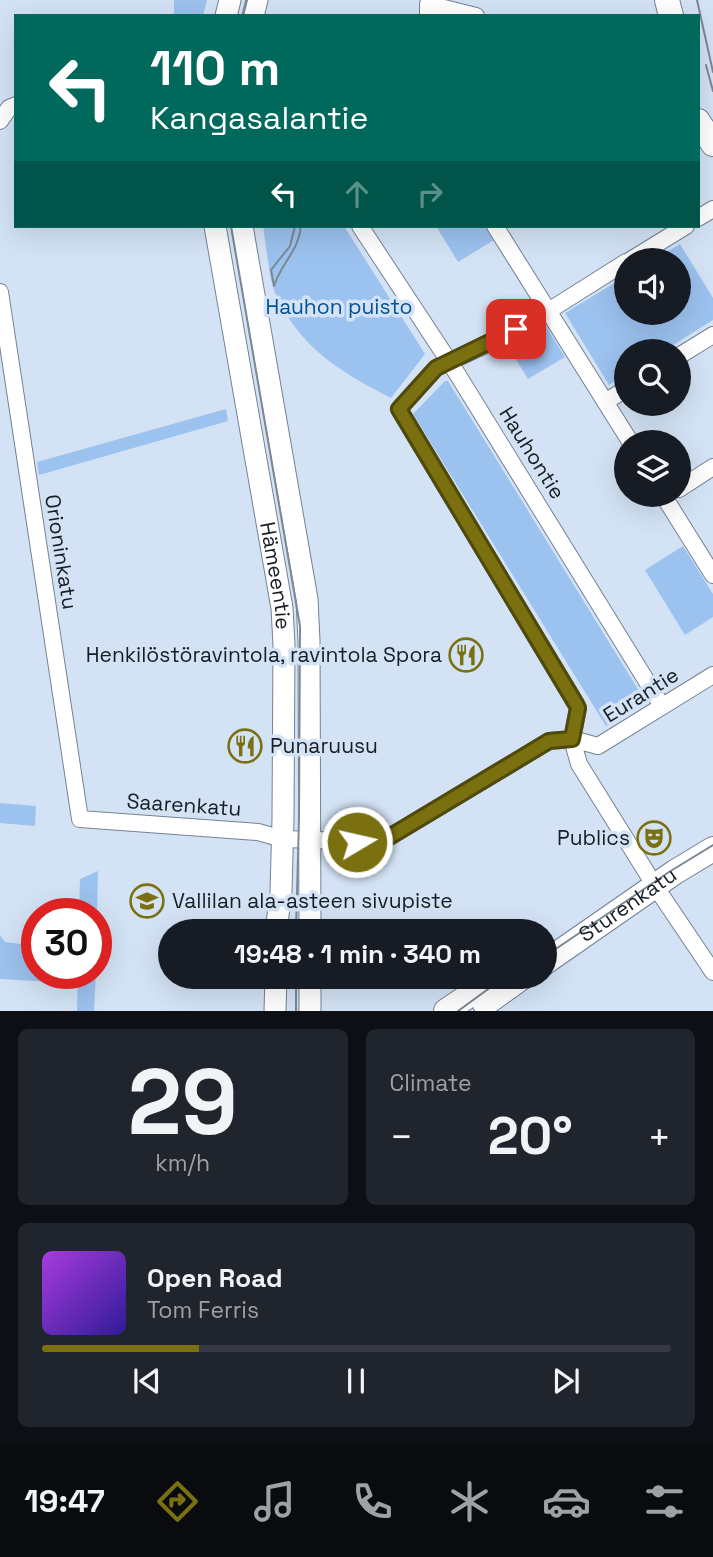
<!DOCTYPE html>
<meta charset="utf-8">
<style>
body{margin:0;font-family:"Space Grotesk",sans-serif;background:#20242c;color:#f1f3f6;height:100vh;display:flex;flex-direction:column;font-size:26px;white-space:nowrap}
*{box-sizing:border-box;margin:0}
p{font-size:23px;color:#9ea1a6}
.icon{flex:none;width:38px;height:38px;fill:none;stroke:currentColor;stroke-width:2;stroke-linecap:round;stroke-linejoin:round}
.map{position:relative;height:1011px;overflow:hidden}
.drawer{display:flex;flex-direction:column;gap:18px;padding:18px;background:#0d0f14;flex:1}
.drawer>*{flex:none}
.hud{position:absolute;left:14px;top:14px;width:686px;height:214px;border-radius:0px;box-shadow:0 7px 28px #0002;background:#00695c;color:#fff;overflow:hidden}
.fabs{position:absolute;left:614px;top:248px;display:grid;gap:14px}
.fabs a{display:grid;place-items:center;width:77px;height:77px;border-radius:50%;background:#171b24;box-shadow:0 7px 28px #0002;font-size:35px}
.speed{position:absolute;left:21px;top:898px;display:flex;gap:14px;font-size:35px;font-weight:700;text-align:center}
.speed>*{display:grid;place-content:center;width:91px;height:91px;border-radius:50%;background:#171b24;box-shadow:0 7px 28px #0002;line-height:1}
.speed .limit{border:10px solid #d22;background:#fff;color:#111}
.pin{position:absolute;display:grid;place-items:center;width:60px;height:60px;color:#fff;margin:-30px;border-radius:14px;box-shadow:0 4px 10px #0006}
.me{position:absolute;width:77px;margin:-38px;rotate:81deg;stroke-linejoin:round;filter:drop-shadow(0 0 5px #0008)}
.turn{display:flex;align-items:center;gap:24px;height:147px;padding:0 21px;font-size:32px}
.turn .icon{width:91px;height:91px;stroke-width:2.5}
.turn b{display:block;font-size:49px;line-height:60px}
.lanes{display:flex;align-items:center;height:66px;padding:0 21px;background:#0003;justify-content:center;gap:35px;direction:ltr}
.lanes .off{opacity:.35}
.big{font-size:52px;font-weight:700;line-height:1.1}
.drawer .card{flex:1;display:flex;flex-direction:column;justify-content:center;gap:10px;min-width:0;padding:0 24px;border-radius:10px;background:#20242c}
.drawer .dial{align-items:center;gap:0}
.dial b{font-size:91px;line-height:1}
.song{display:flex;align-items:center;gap:21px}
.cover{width:84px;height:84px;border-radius:10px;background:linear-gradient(135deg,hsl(280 70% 55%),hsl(250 70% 35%))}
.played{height:7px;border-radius:4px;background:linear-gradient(90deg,#7a7010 25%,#363941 25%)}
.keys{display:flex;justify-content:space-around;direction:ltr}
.heat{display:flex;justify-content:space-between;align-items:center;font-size:38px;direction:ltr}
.drawer .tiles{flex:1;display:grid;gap:18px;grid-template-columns:1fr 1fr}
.card:last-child{grid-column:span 2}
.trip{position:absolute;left:158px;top:919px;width:399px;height:70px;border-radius:35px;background:#171b24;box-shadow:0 7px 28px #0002;font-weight:700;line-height:70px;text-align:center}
.tab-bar{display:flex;height:112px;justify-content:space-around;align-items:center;background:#090b0e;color:#9ea1a6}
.tab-bar .icon{width:49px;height:49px}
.tab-bar .selected{color:#7a7010}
.tab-bar b{font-size:32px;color:#f1f3f6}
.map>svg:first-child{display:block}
.green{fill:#9cc2ef}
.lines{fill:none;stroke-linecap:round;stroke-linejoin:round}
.street-casing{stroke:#748293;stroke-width:18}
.secondary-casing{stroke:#748293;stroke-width:23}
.primary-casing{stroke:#748293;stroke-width:26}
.street{stroke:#fff;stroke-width:16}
.secondary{stroke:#fff;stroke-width:21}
.primary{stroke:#fff;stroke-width:24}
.tram{stroke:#7c8894;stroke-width:2}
.route-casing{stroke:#4f490a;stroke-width:18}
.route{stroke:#7a7010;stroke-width:12}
.labels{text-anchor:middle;stroke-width:7;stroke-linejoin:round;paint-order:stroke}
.park-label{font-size:21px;fill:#055195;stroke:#d3e3f5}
.street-label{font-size:21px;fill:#171d23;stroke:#d3e3f5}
.poi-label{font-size:21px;fill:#171d23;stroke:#d3e3f5;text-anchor:end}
</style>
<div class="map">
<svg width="713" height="1011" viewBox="0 0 713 1011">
<rect width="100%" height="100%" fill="#d3e3f5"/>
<path class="green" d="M174,0H207L203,16H174Z
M263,226H344L425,354L391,398C341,372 301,349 276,295C269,280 266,244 263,226Z
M436,226H485L494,240L458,262Z
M680,244L713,298V320L662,352H626V374L609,385L565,313L626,276V313H679V261H652Z
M545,325L565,357L528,379L507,345Z
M445,381H448L644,699V703L606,726L413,414Z
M226,409L228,421L39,475L37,462Z
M683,546L713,594V617L685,635L645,570Z
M0,803L36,806L35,826L0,823Z
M98,871L96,953V914L79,913L80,879Z
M0,935L5,942L37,946V973H52L51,982L0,979Z
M78,973H96L94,1011H77Z"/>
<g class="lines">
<defs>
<path id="street" d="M428,16V4L476,16
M0,121L9,108L16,105
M698,218L713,209
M360,226L456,372L662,706
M495,226L631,443
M629,261L686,226
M626,262L542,315L496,340L436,368L399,409L576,704L578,708L572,739L579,764L655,886L713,972
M0,292L80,819L258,832L283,839L381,842L549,741L572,739L598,746L713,675
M679,356L713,335
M605,402L626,389
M679,489L713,467
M663,495L713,575"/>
<g id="secondary">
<path d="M226,16L230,0"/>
<path d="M253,16L257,0"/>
<path id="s1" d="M215,226L282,608L284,645L283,819L281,892L276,931"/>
<path d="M242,226L307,599L309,641L310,931"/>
<path d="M275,1011L276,976"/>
<path d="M310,1011V976"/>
</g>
<g id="primary">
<path d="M667,0L671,16"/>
<path d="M698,121L713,144"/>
<path id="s2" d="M544,963L675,872L713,849"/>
<path d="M485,1004L524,976"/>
<path d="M446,1011L498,976"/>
</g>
</defs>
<use href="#street" class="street-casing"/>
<use href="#secondary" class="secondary-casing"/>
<use href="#primary" class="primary-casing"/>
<use href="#street" class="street"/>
<use href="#secondary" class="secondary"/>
<use href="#primary" class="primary"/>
<path class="tram" d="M697,0L713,72
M243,16L247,0
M706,65L713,91
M231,226L300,626L299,818L296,931
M295,226L290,246L271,270L274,286C281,263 299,251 301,226
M544,957L669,872L713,845
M296,1011V976
M458,1011L506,976"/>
</g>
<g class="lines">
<defs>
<path id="route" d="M357,842H381L549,741L572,739L578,708L576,704L399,409L436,368L516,329"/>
</defs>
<use href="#route" class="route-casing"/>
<use href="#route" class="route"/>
</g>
<defs>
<symbol id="restaurant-ring" viewBox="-11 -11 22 22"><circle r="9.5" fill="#d3e3f5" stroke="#7a7010" stroke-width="1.5"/><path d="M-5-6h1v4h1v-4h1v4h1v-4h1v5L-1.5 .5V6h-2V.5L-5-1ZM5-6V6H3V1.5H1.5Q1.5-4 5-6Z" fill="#7a7010"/></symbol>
<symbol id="theatre-ring" viewBox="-11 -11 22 22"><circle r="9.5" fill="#d3e3f5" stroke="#7a7010" stroke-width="1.5"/><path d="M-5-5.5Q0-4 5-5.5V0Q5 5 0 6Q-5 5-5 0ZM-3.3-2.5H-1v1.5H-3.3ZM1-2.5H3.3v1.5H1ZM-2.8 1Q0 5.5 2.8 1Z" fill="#7a7010"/></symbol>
<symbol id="school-ring" viewBox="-11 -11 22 22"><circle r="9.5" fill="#d3e3f5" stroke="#7a7010" stroke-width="1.5"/><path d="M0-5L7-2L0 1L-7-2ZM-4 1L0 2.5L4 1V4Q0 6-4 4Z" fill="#7a7010"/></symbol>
</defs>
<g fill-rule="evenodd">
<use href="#restaurant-ring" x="447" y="636" width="38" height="38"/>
<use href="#restaurant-ring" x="226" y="727" width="38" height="38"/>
<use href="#theatre-ring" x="635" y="819" width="38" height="38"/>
<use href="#school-ring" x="128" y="882" width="38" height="38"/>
</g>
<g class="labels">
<g class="park-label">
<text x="339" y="314">Hauhon puisto</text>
</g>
<g class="street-label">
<text transform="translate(532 453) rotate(58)" y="7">Hauhontie</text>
<text transform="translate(61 552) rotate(81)" y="7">Orioninkatu</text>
<text dy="7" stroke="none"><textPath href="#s1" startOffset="355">Hämeentie</textPath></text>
<text transform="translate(641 695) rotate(-32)" y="7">Eurantie</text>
<text transform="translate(184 805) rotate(4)" y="7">Saarenkatu</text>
<text dy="7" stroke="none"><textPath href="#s2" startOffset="102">Sturenkatu</textPath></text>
</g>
<g class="poi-label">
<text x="442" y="662">Henkilöstöravintola, ravintola Spora</text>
<text x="270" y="753" text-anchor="start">Punaruusu</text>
<text x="630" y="845">Publics</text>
<text x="172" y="908" text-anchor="start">Vallilan ala-asteen sivupiste</text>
</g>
</g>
</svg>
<div class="fabs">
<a><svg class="icon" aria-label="sound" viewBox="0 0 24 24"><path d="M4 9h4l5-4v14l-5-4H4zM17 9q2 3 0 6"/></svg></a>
<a><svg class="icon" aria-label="search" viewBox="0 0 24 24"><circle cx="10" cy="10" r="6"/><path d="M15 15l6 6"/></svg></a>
<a><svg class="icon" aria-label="layers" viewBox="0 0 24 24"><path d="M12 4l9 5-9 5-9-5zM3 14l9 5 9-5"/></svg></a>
</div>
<div class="speed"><div class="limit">30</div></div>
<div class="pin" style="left:516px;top:329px;background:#d93025"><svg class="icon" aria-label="arrive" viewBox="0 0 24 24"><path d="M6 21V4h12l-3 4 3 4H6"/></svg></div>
<svg class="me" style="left:357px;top:842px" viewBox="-20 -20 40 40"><circle r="17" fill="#7a7010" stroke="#fff" stroke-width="3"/><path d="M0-11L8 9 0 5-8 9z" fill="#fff"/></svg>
<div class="trip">19:48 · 1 min · 340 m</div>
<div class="hud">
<div class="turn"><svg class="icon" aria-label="left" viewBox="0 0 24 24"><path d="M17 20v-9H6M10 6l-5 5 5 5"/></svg><div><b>110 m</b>Kangasalantie</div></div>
<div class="lanes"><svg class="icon" aria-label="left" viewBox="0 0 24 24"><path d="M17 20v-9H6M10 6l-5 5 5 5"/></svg><svg class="icon off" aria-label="ahead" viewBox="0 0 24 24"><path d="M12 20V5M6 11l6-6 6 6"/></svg><svg class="icon off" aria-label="right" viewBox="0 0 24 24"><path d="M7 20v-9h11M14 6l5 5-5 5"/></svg></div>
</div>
</div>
<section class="drawer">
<div class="tiles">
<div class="card dial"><b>29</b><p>km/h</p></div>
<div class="card"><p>Climate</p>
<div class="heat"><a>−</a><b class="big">20°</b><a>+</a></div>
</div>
<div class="card">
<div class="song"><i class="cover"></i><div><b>Open Road</b><p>Tom Ferris</p></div></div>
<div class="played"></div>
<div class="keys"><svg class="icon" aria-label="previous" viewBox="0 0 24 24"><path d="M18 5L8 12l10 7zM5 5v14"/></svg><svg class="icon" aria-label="pause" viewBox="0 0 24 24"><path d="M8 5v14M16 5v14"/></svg><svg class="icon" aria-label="next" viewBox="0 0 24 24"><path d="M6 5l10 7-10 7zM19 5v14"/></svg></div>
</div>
</div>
</section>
<nav class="tab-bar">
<b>19:47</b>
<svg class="icon selected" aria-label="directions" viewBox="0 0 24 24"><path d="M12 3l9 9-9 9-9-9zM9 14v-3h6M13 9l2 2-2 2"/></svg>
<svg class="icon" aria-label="music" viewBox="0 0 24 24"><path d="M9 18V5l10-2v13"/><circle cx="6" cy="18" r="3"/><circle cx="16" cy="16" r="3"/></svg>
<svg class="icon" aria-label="phone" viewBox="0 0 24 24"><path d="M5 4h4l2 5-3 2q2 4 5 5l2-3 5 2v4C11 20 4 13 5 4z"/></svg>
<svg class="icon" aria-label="climate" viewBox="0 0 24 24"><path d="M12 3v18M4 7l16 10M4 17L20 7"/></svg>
<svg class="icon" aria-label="car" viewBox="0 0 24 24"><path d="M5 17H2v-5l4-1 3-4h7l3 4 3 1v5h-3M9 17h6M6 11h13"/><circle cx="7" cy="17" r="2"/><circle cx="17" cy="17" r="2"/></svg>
<svg class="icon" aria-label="filters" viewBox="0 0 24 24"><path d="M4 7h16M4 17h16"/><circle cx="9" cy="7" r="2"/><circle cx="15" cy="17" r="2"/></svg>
</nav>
